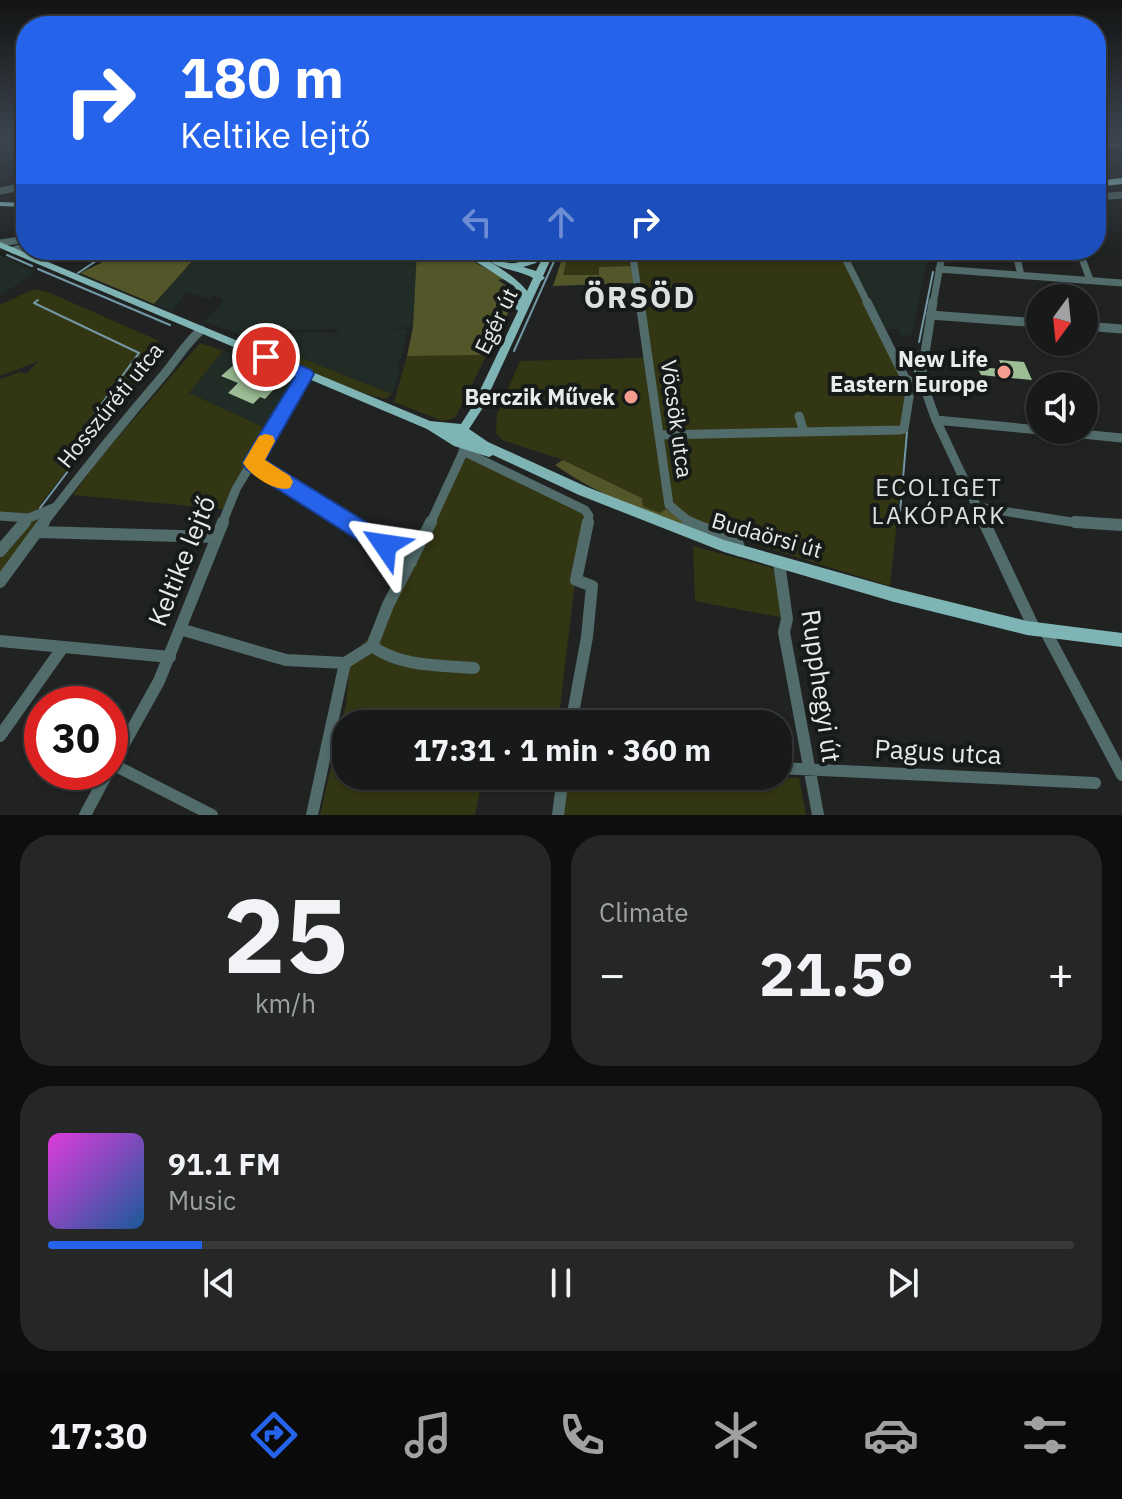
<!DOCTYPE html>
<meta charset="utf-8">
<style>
body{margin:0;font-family:"IBM Plex Sans",sans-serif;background:#252727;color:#f1f3f6;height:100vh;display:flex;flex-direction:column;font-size:30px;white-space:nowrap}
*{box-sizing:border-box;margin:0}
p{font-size:26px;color:#9fa1a2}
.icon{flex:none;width:44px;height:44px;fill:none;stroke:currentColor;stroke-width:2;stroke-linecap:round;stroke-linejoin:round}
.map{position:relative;height:815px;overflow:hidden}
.side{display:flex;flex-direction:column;gap:20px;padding:20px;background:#0d0e0e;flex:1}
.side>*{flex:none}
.banner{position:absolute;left:16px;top:16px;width:1090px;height:244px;border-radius:32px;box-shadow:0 2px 6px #0004,0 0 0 2px #363839;background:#2563eb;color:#fff;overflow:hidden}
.needle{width:52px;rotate:195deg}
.controls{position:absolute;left:1026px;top:284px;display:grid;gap:16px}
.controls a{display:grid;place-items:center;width:72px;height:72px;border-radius:50%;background:#181a1a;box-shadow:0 2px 6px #0004,0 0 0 2px #363839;font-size:40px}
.speed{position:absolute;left:24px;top:686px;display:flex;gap:16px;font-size:40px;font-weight:700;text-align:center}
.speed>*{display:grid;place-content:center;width:104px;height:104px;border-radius:50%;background:#181a1a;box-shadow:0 2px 6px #0004,0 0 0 2px #363839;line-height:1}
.speed .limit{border:12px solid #d22;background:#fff;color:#111}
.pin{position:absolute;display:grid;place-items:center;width:68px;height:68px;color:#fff;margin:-34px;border:4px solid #fff;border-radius:50%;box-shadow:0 2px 8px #0007}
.me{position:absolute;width:88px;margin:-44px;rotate:302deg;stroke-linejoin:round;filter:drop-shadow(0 0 6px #0008)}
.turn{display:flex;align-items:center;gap:28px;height:168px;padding:0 32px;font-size:36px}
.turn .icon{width:104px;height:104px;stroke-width:2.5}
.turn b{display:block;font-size:56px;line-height:68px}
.lanes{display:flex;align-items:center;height:76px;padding:0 32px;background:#0003;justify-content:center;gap:40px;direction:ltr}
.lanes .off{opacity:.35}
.big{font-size:60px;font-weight:800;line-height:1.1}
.side .widget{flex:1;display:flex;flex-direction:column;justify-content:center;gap:12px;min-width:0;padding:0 28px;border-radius:32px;background:#252727}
.side .dial{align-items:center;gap:0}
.dial b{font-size:104px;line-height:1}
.song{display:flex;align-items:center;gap:24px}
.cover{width:96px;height:96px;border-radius:12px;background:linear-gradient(135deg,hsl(300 70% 55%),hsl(210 70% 35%))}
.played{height:8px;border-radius:4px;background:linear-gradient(90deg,#2563eb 15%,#363839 15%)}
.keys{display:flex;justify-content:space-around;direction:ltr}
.heat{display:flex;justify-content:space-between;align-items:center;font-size:44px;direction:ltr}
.side .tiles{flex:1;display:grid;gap:20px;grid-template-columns:1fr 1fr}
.widget:last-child{grid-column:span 2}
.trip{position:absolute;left:332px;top:710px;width:460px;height:80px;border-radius:32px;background:#181a1a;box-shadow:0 2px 6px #0004,0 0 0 2px #363839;font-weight:800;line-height:80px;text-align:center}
.dock{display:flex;height:128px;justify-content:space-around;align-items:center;background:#0a0a0a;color:#9fa1a2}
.dock .icon{width:56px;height:56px}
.dock .on{color:#2563eb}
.dock b{font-size:36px;color:#f1f3f6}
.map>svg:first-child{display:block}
.built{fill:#222c27}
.green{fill:#333613}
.forest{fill:#525629}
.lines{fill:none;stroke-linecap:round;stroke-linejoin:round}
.stream{stroke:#7298a6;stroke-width:2}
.building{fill:#9cbd96}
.minor-far2{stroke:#526b6b;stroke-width:7}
.minor-far1{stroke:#526b6b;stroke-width:9}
.minor{stroke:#526b6b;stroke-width:12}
.major{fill:#7fb4b4;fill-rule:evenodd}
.highway{fill:#91d1d2;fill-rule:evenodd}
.route{fill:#2563eb;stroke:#184099;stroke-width:2}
.slow{fill:#f59e0b}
.poi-dot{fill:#f59d8f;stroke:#161a18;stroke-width:3}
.labels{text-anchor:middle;stroke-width:8;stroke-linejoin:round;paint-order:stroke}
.street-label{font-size:22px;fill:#e8ebe9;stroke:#161a18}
.poi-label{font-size:22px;font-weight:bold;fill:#e8ebe9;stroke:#161a18;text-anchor:end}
.neighbourhood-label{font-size:24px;letter-spacing:2px;fill:#dce1df;stroke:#161a18}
.near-street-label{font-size:26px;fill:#e8ebe9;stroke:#161a18}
.district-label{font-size:30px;font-weight:bold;letter-spacing:2px;fill:#dce1df;stroke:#161a18}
</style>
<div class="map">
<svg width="1122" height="815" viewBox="0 0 1122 815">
<rect width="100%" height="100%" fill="#202322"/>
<path class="built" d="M202,250H417L413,327L373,328L408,329L402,357L397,360L400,369L392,394L280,350L274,345L286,333H338L339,329L283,330L269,345L203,321L219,308L223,299L214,296L209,299L187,292L172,311L155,304Z
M843,250H929L912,334L902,337L898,329H886Z
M0,255L36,272L0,296Z
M223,350L294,380L270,425L263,427L189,393Z"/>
<path class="green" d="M630,250L633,266L600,267V275H562L569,251Z
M634,250H840L911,387L890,586L689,524L667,509L660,513L643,506L642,498L563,460L502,440L496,433L497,414L520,361L641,358L649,354Z
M34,289L48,292L157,340L163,348L41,503L46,513L0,578V545L18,522L0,521V379L20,372L26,374L39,361L0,376V305Z
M200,343L223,350L189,393L263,427L270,425L223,509L73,495L99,459Z
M280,350L392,394L386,399C348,391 311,370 273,355Z
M487,355L455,418L443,421L394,402L407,356Z
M465,451L587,508L575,582L558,724H346V776H483L475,815H320L346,704L351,656L368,638L412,566Z
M693,546L773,568L784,618L695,601Z
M568,776L799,778L806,815H563Z"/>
<path class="forest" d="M107,250H213H202L154,304L80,273L101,263Z
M417,250H454L504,279L498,280L507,286L509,311L487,355L407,356L413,327Z
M565,250H569L563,275H599V267L633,266L634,283L553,286Z
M563,460L642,498L643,506L660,513L666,509L704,534C654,515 600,497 555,465Z"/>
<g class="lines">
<path class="stream" d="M1096,144L1122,146
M7,255L32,266
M38,269L170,325
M78,273L96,261V250
M38,300L34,303L139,353L81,432L84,450L40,508
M919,342L933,272
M514,351L559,250
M914,379L918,352
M899,524L907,432"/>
</g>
<path class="building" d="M999,360L1024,362L1032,380L981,375L977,367L1003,369Z
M236,363L264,374L263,376L271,380L268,383L276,387L265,399L260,397L253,404L228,393L238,383L221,376Z"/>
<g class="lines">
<path class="minor-far2" d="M0,191L26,186
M1096,197L1122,195
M0,243L26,239
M13,250L26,246
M632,250L640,304
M841,250L868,304
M1015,250L1021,275
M1079,250L1090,280
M939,269L1122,283
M933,304L943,250"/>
<path class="minor-far1" d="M640,302L669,505L692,524
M867,302L905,378L925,391
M933,302L921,378L936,420L985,524
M930,315L1040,323
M1084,326L1122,329
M799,416L804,432
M936,420L1040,430
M1041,430L1122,438
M659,435L900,430L904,429L910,391L906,381
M463,451L585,510L589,516L587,524
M253,463L351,524
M978,507L1071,522L1109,524
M0,516L29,518
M24,524L29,518L53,508
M43,524C81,474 120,426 161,378C175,362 185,344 201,330
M222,524L236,489L305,374
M430,524L466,446"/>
<path class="minor" d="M347,522L411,562
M431,522L388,605L372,646C400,667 440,665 474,668
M688,522L737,542L740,551
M984,522L1035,630
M1075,522L1122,525
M38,532L215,537
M0,551L25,522
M779,563L787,619L784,632L818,815
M0,582L44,522
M180,629L286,660L345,663L372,646
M1046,632L1122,775
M0,641L170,657
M571,724L587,637L592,586L576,580L588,522
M0,736L63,647
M112,764L212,815
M778,768L1095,783
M110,769L159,681L223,522
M85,815L108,772
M312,815L345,663
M558,815L563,776"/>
<path class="major" d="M0,202L26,203V207L0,206Z
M0,242L430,421L461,424L472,407L518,311L515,308L518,292L514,286L458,250C476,250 516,276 527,291L533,278C513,267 494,272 480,250H488C503,269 523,266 538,250H555L543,276L545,278L541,281L482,409L469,429L488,442L587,487L724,540L894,588L1027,621L1122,633V647L1027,635L894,602L724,552L579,495L493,455L489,457L454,446L427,429L0,248ZM545,253L536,271L523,267L536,263Z"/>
<path class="highway" d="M1122,178V184L1096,187V181Z"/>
</g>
<linearGradient id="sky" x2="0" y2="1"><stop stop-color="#121313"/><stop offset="0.55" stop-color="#3c454f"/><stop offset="1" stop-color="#3c454f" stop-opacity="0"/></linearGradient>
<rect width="1122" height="252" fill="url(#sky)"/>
<path class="route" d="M266,351L311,370L314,374L265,460L392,538L396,545L392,552L385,555L377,552L246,469L243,463L246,457L295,377L260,362L257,357L260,353Z"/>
<path class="slow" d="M266,434L273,436L275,441L265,460L290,476L293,482L290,488C276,493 250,475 243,463L259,436Z"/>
<g class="poi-dot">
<circle cx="1004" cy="372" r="8"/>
<circle cx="631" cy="397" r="8"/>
</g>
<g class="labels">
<g class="street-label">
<text transform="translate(496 321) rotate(-64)" y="8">Egér út</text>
<text transform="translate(110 405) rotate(-51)" y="8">Hosszúréti utca</text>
<text transform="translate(677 419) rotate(82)" y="8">Vöcsök utca</text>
<text transform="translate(767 535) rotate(16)" y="8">Budaörsi út</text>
</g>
<g class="poi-label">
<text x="988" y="367">New Life<tspan x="988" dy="25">Eastern Europe</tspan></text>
<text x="615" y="405">Berczik Művek</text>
</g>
<g class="neighbourhood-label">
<text x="939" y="496">ECOLIGET<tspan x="939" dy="28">LAKÓPARK</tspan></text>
</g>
<g class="near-street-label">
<text transform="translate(182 561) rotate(-68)" y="9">Keltike lejtő</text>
<text transform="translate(821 686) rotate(82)" y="9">Rupphegyi út</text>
<text transform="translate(938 752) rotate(3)" y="9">Pagus utca</text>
</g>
<g class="district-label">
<text x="640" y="308">ÖRSÖD</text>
</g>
</g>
</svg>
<div class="controls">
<a><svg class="needle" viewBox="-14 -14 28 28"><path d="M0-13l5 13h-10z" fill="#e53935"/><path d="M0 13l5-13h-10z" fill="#9fa1a2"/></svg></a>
<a><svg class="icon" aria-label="sound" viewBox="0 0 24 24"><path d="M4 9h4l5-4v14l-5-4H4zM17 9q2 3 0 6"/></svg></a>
</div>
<div class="speed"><div class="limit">30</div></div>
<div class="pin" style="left:266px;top:357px;background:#d93025"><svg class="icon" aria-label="arrive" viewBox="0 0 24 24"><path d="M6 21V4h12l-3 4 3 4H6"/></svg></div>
<svg class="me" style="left:385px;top:545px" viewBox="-20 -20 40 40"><path d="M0-17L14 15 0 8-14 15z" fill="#2563eb" stroke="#fff" stroke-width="4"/></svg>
<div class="trip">17:31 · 1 min · 360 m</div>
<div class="banner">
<div class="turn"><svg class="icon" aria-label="right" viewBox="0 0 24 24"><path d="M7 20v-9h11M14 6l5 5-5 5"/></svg><div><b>180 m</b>Keltike lejtő</div></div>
<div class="lanes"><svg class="icon off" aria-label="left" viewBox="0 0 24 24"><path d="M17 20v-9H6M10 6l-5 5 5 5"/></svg><svg class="icon off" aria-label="ahead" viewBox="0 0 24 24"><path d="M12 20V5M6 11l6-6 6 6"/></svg><svg class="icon" aria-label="right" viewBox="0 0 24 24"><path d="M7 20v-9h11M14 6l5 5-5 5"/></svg></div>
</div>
</div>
<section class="side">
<div class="tiles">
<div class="widget dial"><b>25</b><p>km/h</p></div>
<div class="widget"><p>Climate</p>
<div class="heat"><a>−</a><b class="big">21.5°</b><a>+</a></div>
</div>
<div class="widget">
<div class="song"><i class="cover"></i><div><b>91.1 FM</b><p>Music</p></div></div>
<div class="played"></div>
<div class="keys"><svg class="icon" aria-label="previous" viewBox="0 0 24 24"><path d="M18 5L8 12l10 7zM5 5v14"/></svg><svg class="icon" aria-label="pause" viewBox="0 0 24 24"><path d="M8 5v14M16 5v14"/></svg><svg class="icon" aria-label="next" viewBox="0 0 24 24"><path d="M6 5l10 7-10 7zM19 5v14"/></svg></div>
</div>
</div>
</section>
<nav class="dock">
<b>17:30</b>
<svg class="icon on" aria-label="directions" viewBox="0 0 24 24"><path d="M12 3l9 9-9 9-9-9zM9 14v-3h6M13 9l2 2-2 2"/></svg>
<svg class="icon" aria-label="music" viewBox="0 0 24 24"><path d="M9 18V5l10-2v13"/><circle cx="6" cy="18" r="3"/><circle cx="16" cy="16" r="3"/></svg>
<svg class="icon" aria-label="phone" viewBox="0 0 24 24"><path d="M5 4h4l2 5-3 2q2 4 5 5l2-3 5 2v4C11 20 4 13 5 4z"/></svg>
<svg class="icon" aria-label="climate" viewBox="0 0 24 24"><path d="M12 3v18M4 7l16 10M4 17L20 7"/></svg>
<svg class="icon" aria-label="car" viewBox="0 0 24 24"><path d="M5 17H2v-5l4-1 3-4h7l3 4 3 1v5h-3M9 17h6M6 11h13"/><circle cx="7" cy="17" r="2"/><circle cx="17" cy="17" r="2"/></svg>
<svg class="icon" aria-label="filters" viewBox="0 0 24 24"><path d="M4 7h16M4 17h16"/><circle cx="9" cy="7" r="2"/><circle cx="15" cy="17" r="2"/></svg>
</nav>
